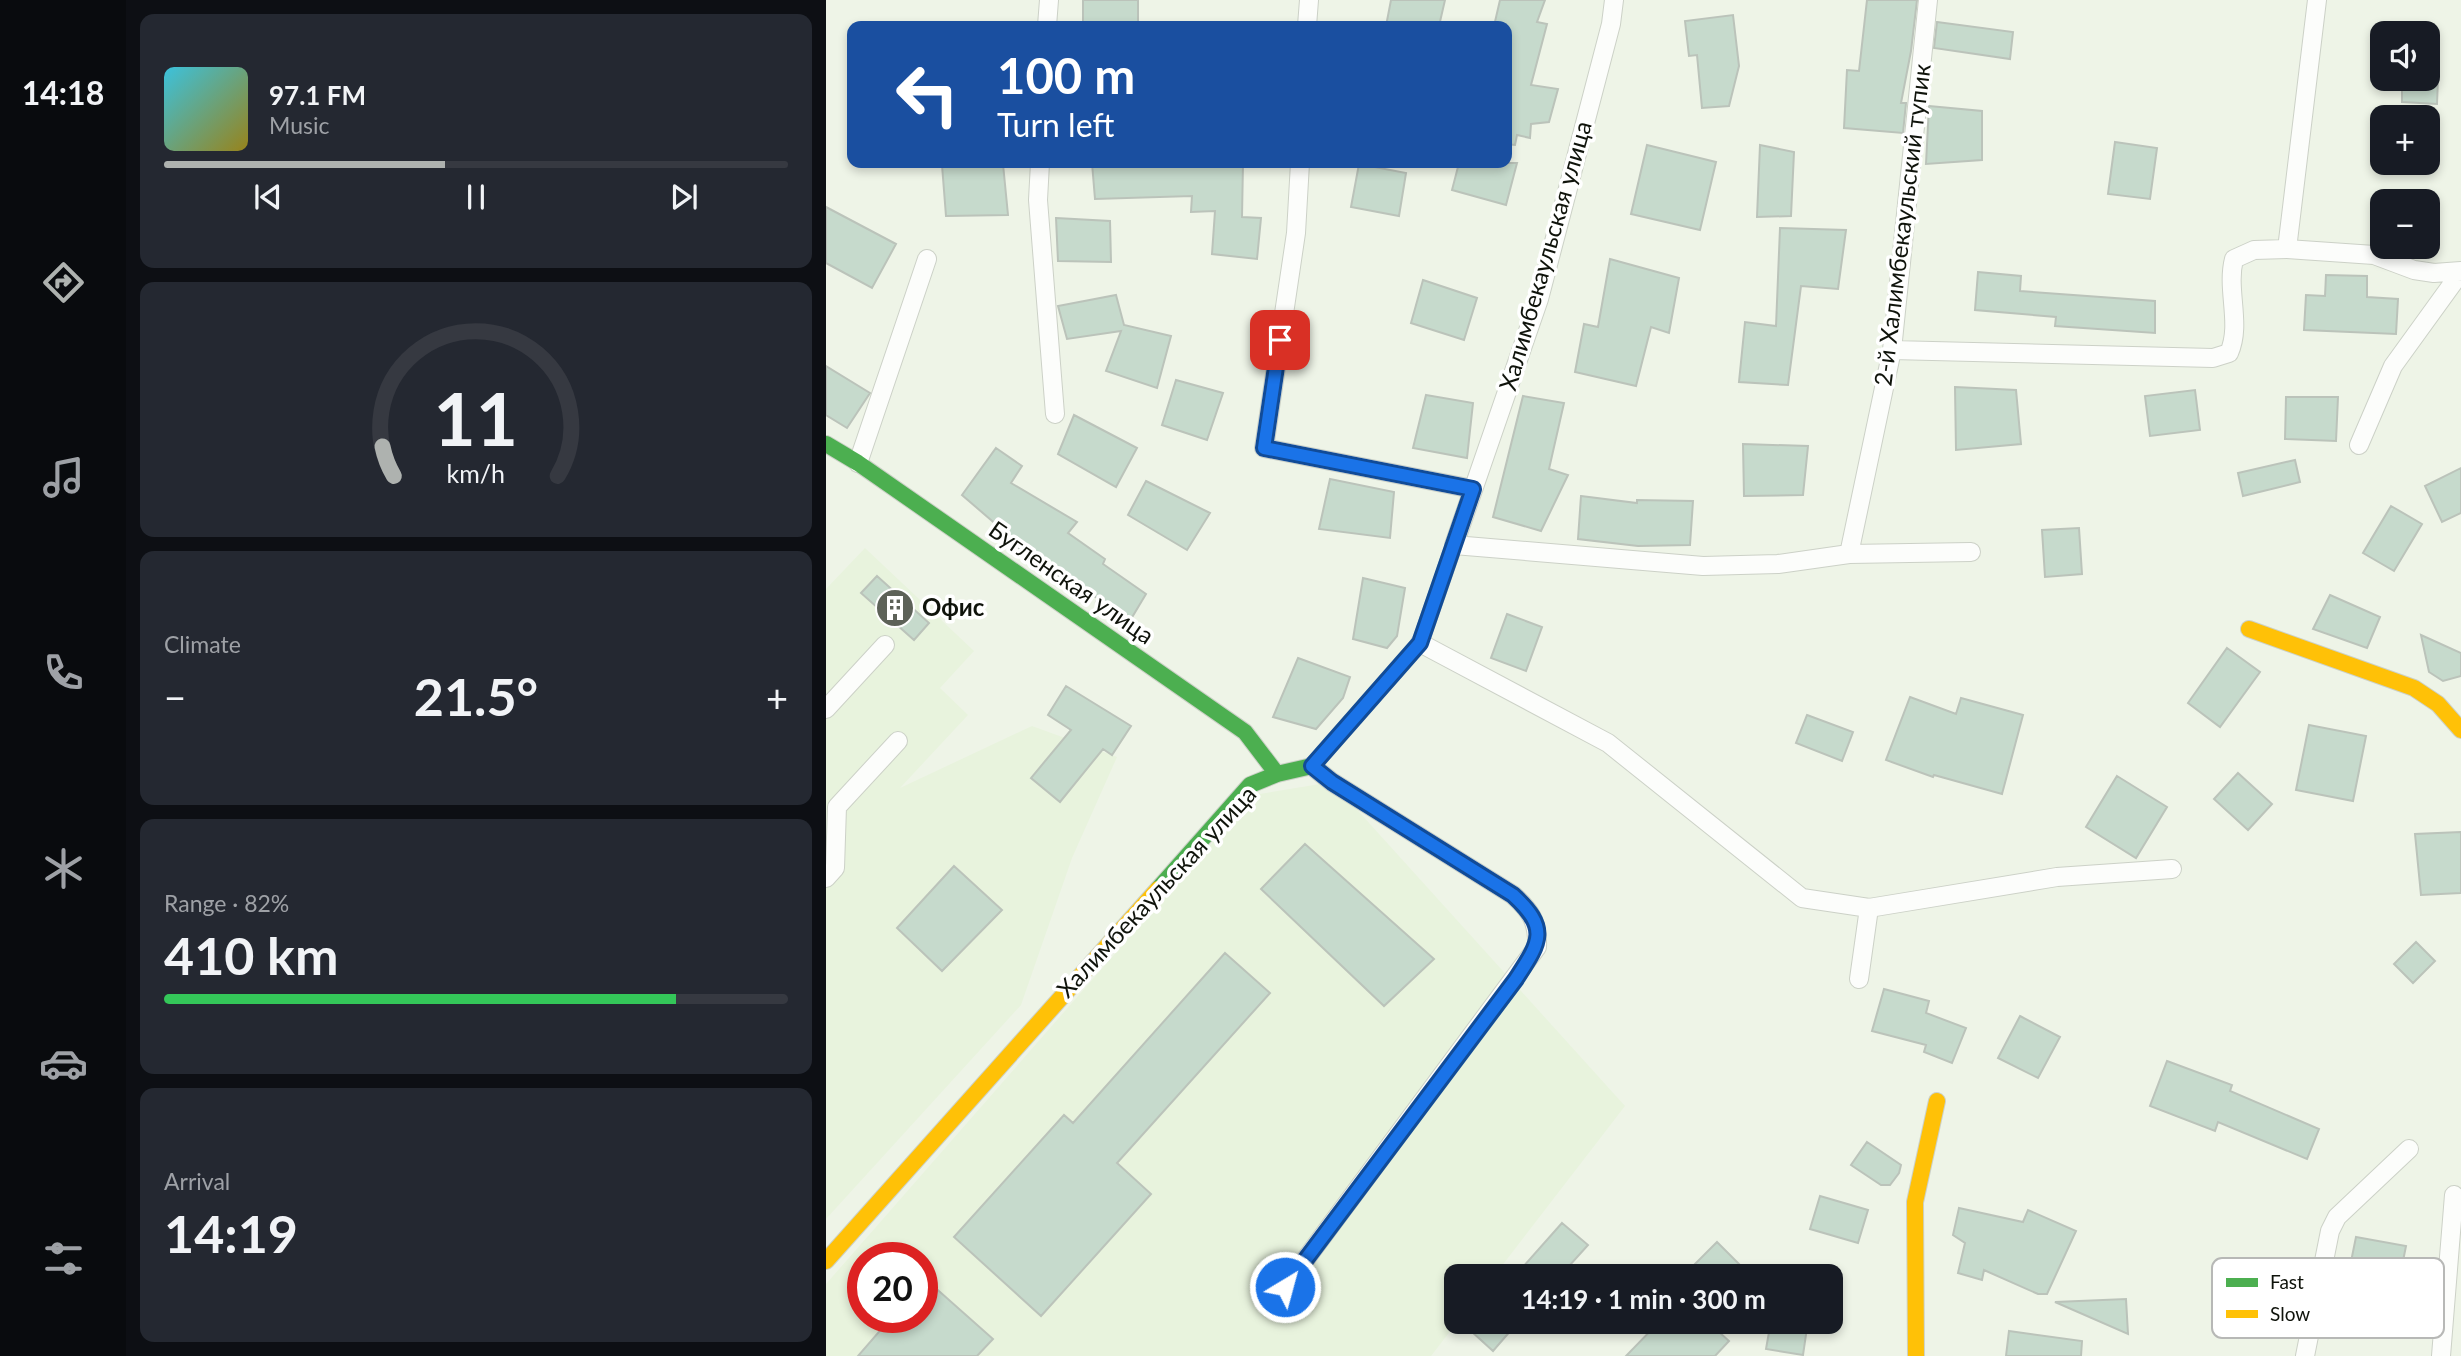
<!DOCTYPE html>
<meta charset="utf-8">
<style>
body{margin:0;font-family:Lato,sans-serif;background:#242831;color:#f1f3f6;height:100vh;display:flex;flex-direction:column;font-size:26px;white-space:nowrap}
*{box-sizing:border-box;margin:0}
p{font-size:23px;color:#9ea1a6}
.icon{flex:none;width:38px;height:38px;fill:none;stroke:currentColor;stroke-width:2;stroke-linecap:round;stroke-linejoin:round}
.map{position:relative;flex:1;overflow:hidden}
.side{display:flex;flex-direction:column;gap:14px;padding:14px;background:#0d0f14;width:700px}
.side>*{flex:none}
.banner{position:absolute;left:21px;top:21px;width:665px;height:147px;border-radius:14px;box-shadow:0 4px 10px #0003;background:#1a4fa0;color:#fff;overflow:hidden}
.controls{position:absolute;left:1544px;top:21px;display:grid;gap:14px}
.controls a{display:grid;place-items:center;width:70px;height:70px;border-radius:14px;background:#171b24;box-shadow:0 4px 10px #0003;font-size:35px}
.speed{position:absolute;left:21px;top:1242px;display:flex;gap:14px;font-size:35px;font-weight:700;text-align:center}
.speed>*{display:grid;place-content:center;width:91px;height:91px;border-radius:50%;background:#171b24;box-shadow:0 4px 10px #0003;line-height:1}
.speed .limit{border:10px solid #d22;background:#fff;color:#111}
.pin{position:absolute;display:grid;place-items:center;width:60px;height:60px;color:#fff;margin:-30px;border-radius:14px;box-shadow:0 4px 10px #0006}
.me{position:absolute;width:77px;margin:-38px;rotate:37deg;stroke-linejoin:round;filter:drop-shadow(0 0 5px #0008)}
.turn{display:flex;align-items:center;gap:24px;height:147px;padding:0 35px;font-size:32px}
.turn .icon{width:91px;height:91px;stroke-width:2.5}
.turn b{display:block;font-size:49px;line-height:60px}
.big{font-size:52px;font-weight:700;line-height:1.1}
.side .widget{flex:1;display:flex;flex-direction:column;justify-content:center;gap:10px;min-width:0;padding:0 24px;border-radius:14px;background:#242831}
.side .dial{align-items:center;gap:0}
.dial svg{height:182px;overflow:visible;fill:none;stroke:#363941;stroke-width:7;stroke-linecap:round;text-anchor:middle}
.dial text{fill:#f1f3f6;stroke:none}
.song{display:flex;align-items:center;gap:21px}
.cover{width:84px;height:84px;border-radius:10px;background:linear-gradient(135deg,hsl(190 70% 55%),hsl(50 70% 35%))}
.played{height:7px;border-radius:4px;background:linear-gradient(90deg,#aeb2af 45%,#363941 45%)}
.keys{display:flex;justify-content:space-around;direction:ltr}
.heat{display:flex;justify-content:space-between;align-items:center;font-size:38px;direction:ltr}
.charge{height:10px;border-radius:5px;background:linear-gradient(90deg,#34c759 82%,#363941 0)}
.trip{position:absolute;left:618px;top:1264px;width:399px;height:70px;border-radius:14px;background:#171b24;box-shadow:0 4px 10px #0003;font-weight:700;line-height:70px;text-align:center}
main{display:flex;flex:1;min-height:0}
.menu{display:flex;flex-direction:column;width:126px;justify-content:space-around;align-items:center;background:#090b0e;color:#9ea1a6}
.menu .icon{width:49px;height:49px}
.menu .active{color:#aeb2af}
.menu b{font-size:32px;color:#f1f3f6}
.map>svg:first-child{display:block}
.built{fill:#e8f3dd;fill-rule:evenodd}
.building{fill:#c6dacc;stroke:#bbc3ba;stroke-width:2}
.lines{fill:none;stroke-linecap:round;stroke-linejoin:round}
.lane-casing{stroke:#ccd1c7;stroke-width:20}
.fast-casing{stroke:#ccd1c7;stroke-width:18}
.slow-casing{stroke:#ccd1c7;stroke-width:18}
.lane{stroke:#fcfdfb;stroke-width:18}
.fast{stroke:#4caf50;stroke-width:16}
.slow{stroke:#ffc107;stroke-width:16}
.route-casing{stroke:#114b97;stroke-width:18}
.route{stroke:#1a73e8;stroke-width:12}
.labels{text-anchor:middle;stroke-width:7;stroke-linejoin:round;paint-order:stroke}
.street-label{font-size:24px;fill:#0f130b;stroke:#fff}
.poi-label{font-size:24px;font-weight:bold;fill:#0f130b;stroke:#fff;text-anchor:start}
.key{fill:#fff;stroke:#b7b8b6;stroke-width:2}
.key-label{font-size:19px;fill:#0f130b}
</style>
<main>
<nav class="menu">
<b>14:18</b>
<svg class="icon active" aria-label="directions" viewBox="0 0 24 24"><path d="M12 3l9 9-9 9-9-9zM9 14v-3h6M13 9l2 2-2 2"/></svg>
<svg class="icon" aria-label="music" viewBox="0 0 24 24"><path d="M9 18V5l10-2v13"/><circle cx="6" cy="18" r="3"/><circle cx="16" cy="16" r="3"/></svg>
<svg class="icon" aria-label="phone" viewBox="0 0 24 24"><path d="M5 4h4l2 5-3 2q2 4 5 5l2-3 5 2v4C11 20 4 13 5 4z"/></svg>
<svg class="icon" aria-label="climate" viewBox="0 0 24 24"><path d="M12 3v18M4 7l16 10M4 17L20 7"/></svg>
<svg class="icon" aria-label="car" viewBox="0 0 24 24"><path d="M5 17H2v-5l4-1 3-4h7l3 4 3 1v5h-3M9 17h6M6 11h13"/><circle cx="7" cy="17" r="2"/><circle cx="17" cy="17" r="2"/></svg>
<svg class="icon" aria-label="filters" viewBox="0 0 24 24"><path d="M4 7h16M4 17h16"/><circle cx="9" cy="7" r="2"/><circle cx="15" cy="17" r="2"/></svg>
</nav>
<section class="side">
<div class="widget">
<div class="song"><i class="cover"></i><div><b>97.1 FM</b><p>Music</p></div></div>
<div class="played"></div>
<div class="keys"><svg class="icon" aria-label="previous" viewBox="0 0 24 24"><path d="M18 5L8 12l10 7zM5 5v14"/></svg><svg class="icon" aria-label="pause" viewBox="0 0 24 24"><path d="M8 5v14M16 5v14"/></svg><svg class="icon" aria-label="next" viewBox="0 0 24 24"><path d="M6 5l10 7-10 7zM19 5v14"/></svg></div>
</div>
<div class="widget dial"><svg viewBox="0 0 100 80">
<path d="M14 69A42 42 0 1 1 86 69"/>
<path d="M14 69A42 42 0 0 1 9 56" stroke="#aeb2af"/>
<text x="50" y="56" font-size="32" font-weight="700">11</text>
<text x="50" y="72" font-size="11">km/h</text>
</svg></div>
<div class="widget"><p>Climate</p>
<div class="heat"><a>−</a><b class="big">21.5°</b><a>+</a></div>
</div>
<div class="widget"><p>Range · 82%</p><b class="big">410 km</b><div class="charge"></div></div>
<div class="widget"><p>Arrival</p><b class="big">14:19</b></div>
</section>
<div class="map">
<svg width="1635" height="1356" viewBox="0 0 1635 1356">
<rect width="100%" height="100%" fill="#eef4e7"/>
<path class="built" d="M39,548L148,651L114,688L142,715L74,788L206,726L291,757L246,858L195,1005L0,1219V589Z
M506,782L799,1106L668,1276H630V1321H632L605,1356H0V1284L428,795ZM37,1258H96V1318H37Z"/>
<path class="building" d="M257,0H312V26H257Z
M565,0H619L613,26H560Z
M674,0H719L711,22L721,24L705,85L732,89L723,122L705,124L704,138L691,135L689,145L681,144V26H668Z
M1041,0H1091L1085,51L1075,103H1080L1077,133L1018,128L1021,70L1033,71Z
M907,15L913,66L903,106L876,108L871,55L863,56L859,21Z
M1111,22L1187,32L1184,59L1108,48Z
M1576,79H1612L1611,104L1576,102Z
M1103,106L1156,111V160L1100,164Z
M1289,142L1331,148L1324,199L1282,194Z
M821,145L890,162L874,230L805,214Z
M934,145L968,152L965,216L931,217Z
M266,163H417L416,217L435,218L431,259L386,254L389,211L365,212L366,196L269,199Z
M633,163H691L680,205L626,190Z
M177,164L182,215L120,216L116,165Z
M533,164L580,173L573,216L525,207Z
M0,207L70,244L46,288L0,263Z
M230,218L284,221L285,262L232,261Z
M954,228L1020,230L1012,289L975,286L962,385L913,382L919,322L950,326Z
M784,259L853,278L843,333L825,327L810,386L749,372L758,324L772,327Z
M1152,272L1195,276L1194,291L1329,301V333L1229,326L1230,317L1149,310Z
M1500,275L1541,276V297L1572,299L1570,334L1478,330L1480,295L1499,296Z
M597,280L651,298L638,340L585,323Z
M290,295L298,325L345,336L331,388L280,371L295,331L241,339L232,306Z
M0,366L44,393L21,428L0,415Z
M350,380L397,393L381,440L336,425Z
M1129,387L1190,390L1195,444L1130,450Z
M1369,390L1374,430L1324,436L1319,396Z
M600,395L647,403L641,458L587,448Z
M697,396L738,403L723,469L742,475L715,531L667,517Z
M1460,397H1512L1510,441L1459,439Z
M248,415L311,448L290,487L232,454Z
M917,444L982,446L977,495L918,496Z
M170,448L196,466L185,483L251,522L242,533L279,559L277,564L320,594L302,624L270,602L272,598L253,590L177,537L180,533L136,495Z
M1469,460L1474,482L1417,496L1412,473Z
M1635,468V513L1616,522L1599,486Z
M504,479L568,492L564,538L493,529Z
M320,481L384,513L361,550L302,515Z
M755,496L811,503V500L867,501L864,545L812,546L752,539Z
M1565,506L1596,524L1568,571L1537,553Z
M1253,528L1256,574L1219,577L1216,530Z
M51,576L103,623L88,640L35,593Z
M537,578L579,588L571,636L561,648L527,639Z
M1504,595L1554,617L1541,648L1487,629Z
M681,614L716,627L700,671L665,658Z
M1595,635L1635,653V676L1617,681L1603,672Z
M1401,648L1434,672L1394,727L1362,703Z
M472,658L524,677L517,698L490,729L447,717Z
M240,686L305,726L286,755L277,749L234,802L205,778L245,730L222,715Z
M1084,697L1130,714L1135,698L1197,715L1176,794L1108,775L1107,777L1060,760Z
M981,715L1027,732L1016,761L970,743Z
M1483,725L1540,736L1527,801L1470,790Z
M1412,773L1446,804L1422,830L1388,799Z
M1291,776L1341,807L1310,858L1260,827Z
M1635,832V893L1595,895L1589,834Z
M479,844L608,959L558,1006L435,889Z
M128,866L176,910L116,971L71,928Z
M1590,942L1609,961L1587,983L1568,964Z
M399,953L444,993L291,1163L325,1194L215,1316L128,1237L238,1115L247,1123Z
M1058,989L1103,1001L1100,1013L1140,1028L1126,1063L1098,1052L1100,1045L1046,1031Z
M1194,1016L1234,1037L1212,1078L1172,1058Z
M1341,1061L1406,1085L1404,1091L1493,1129L1481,1159L1392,1122L1389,1131L1324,1106Z
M1041,1142L1075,1165L1073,1173L1064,1185H1055L1025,1165Z
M994,1196L1042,1210L1032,1243L984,1229Z
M1133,1208L1197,1222L1202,1210L1250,1231L1221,1294H1212L1158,1270L1156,1280L1132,1273L1139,1243L1127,1235Z
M736,1223L762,1245L734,1276H689Z
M1530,1237L1580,1246L1565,1321L1515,1311Z
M891,1242L925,1276H857Z
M96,1276L167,1339L151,1356H32L65,1318H96Z
M1300,1299L1302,1334L1229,1302Z
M634,1321H693L667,1351Z
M834,1321H881L903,1341L889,1356H800Z
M945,1321H982L977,1355L940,1349Z
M1183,1331L1256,1341L1255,1356H1180Z"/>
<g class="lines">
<defs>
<path id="lane" d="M788,0L785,24L713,299L628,545L877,566L952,564L1023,554L1066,350L1102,0
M221,26L223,0
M481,26L483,0
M214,163L212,200L229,414
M474,163L470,233L438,448L647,489
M1461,249L1491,0
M1066,350L1387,358L1403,353C1416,324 1400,290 1408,259L1428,250L1461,249L1548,255L1588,270L1608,273L1635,271
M1533,445L1567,366L1635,272
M32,463L101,259
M1023,554L1145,552
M594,643L782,743L976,898L1043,908L1231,877L1346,869
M0,709L59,645
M0,878L9,868L11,807L72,741
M1033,979L1043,908
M459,1287L711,947C712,922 705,911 687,895L506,782L486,766
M1479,1356L1504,1231L1511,1217L1583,1149
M1615,1356L1628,1195"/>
<path id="fast" d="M0,444L32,463L419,732L451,774
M332,889L424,785L451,774L486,766L594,643L628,545"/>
<path id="slow" d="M1423,629L1588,688L1612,704L1635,730
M0,1261L332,889
M1090,1356L1089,1202L1111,1101"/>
</defs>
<use href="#lane" class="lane-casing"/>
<use href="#fast" class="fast-casing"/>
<use href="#slow" class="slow-casing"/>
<use href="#lane" class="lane"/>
<use href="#fast" class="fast"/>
<use href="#slow" class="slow"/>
</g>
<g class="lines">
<defs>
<path id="route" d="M454,340L438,448L647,489L594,643L486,766L506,782L687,895C724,929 714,942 690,979L459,1287"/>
</defs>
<use href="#route" class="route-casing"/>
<use href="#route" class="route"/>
</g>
<defs>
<symbol id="building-disc" viewBox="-11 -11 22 22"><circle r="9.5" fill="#5d6258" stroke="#fff"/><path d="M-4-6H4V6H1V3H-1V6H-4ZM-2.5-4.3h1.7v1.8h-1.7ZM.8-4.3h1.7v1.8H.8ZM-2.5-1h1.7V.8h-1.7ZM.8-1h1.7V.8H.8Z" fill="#fff"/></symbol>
</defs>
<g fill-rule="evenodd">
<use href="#building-disc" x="47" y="586" width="44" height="44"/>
</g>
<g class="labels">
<g class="street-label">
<text transform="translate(1077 225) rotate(-83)" y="8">2-й Халимбекаульский тупик</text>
<text transform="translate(720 256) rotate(-74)" y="8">Халимбекаульская улица</text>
<text transform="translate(245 583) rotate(35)" y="8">Бугленская улица</text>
<text transform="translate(331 892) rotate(-47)" y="8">Халимбекаульская улица</text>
</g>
<g class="poi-label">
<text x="96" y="616">Офис</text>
</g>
</g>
<rect x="1386" y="1258" width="232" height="80" rx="10" class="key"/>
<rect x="1400" y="1278" width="32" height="9" fill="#4caf50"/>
<rect x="1400" y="1310" width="32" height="8" fill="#ffc107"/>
<g class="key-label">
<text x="1444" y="1289">Fast</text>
<text x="1444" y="1321">Slow</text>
</g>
</svg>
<div class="controls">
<a><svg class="icon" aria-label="sound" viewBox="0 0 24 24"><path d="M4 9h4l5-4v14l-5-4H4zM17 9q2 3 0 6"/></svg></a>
<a>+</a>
<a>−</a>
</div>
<div class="speed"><div class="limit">20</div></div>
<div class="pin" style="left:454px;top:340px;background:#d93025"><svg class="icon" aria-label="arrive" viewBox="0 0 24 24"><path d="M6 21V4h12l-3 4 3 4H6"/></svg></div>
<svg class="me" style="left:459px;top:1287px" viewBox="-20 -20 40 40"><circle r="17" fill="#1a73e8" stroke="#fff" stroke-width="3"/><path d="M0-11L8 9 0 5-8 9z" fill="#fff"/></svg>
<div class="trip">14:19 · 1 min · 300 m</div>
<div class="banner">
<div class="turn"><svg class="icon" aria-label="left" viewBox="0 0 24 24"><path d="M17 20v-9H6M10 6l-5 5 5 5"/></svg><div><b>100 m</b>Turn left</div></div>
</div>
</div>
</main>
